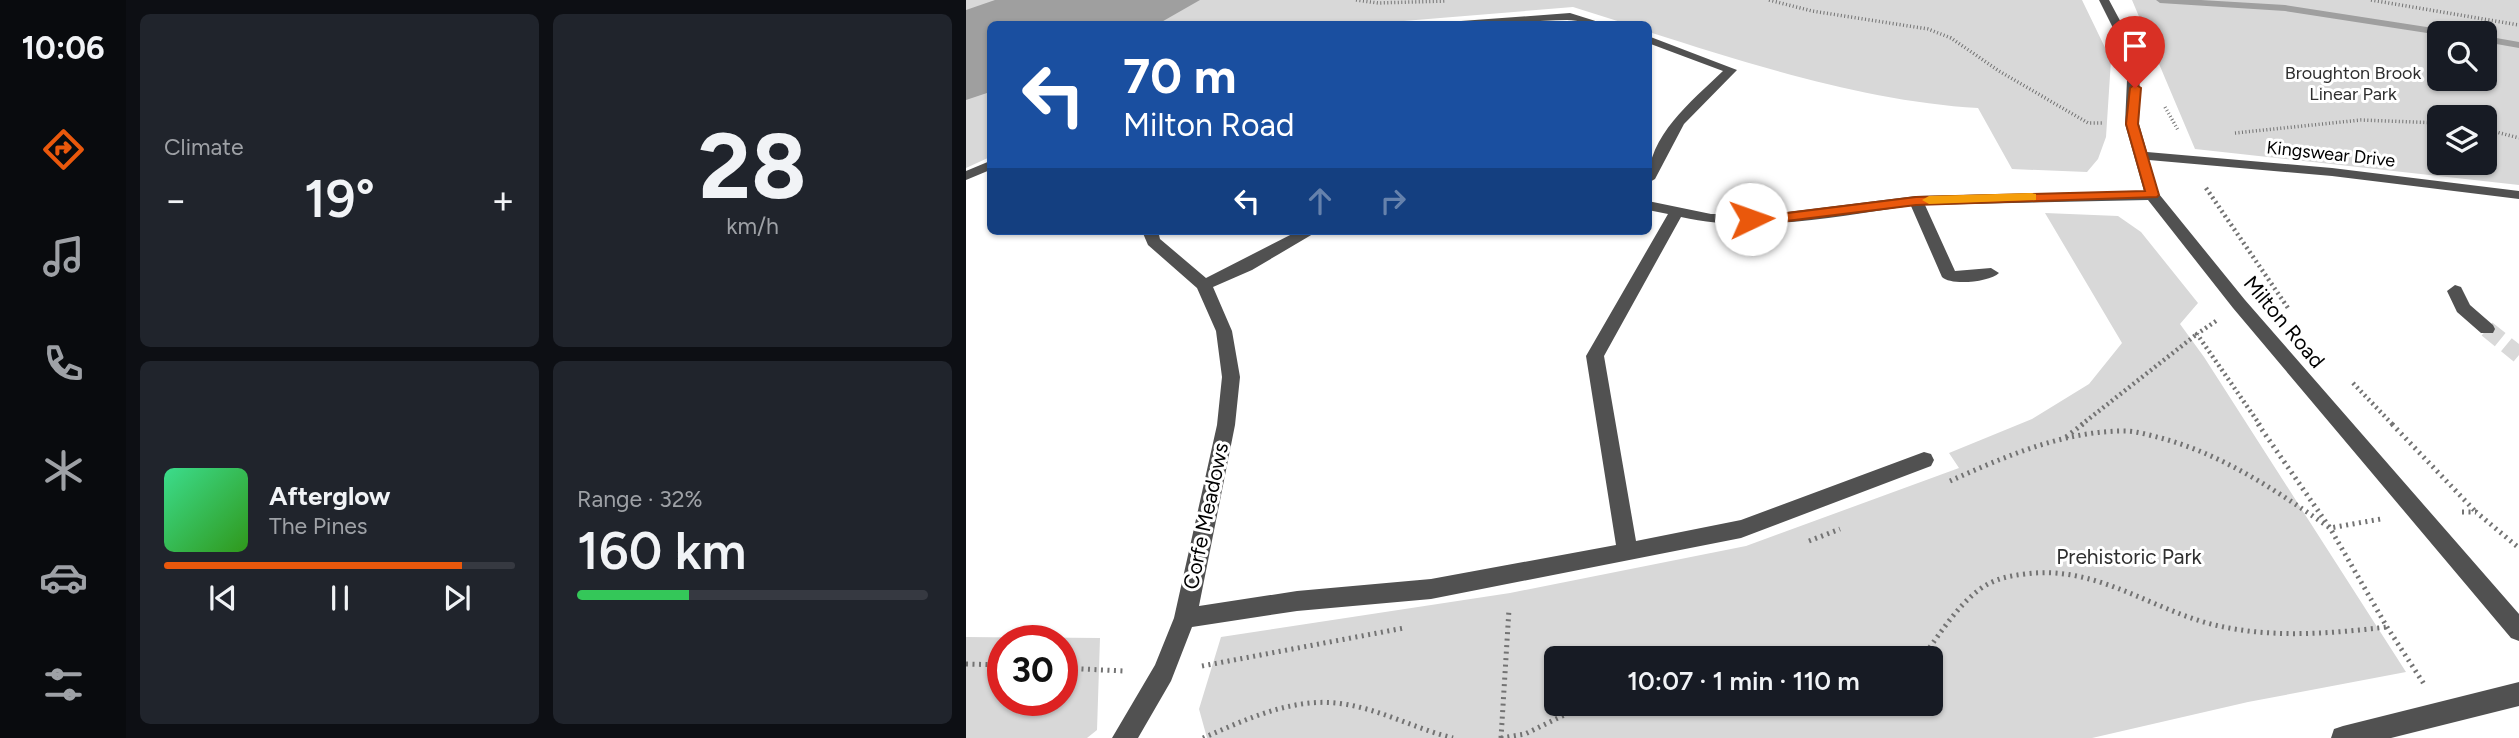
<!DOCTYPE html>
<meta charset="utf-8">
<style>
body{margin:0;font-family:Figtree,sans-serif;background:#20242c;color:#f1f3f6;height:100vh;display:flex;flex-direction:column;font-size:26px;white-space:nowrap}
*{box-sizing:border-box;margin:0}
p{font-size:23px;color:#9ea1a6}
.icon{flex:none;width:38px;height:38px;fill:none;stroke:currentColor;stroke-width:2;stroke-linecap:round;stroke-linejoin:round}
.map{position:relative;flex:1;overflow:hidden}
.sheet{display:flex;flex-direction:column;gap:14px;padding:14px;background:#0d0f14;width:840px}
.sheet>*{flex:none}
.banner{position:absolute;left:21px;top:21px;width:665px;height:214px;border-radius:10px;box-shadow:0 2px 5px #0004;background:#1a4fa0;color:#fff;overflow:hidden}
.tools{position:absolute;left:1461px;top:21px;display:grid;gap:14px}
.tools a{display:grid;place-items:center;width:70px;height:70px;border-radius:10px;background:#171b24;box-shadow:0 2px 5px #0004;font-size:35px}
.speed{position:absolute;left:21px;top:625px;display:flex;gap:14px;font-size:35px;font-weight:700;text-align:center}
.speed>*{display:grid;place-content:center;width:91px;height:91px;border-radius:50%;background:#171b24;box-shadow:0 2px 5px #0004;line-height:1}
.speed .limit{border:10px solid #d22;background:#fff;color:#111}
.pin{position:absolute;display:grid;place-items:center;width:60px;height:60px;color:#fff;margin:-72px -30px;border-radius:50% 50% 50% 0;rotate:-45deg;box-shadow:0 0 7px #0007}
.pin .icon{rotate:45deg}
.me{position:absolute;width:77px;margin:-38px;rotate:87deg;stroke-linejoin:round;filter:drop-shadow(0 0 5px #0008)}
.turn{display:flex;align-items:center;gap:24px;height:147px;padding:0 21px;font-size:32px}
.turn .icon{width:91px;height:91px;stroke-width:2.5}
.turn b{display:block;font-size:49px;line-height:60px}
.lanes{display:flex;align-items:center;height:66px;padding:0 21px;background:#0003;justify-content:center;gap:35px;direction:ltr}
.lanes .off{opacity:.35}
.big{font-size:52px;font-weight:600;line-height:1.1}
.sheet .widget{flex:1;display:flex;flex-direction:column;justify-content:center;gap:10px;min-width:0;padding:0 24px;border-radius:10px;background:#20242c}
.sheet .dial{align-items:center;gap:0}
.dial b{font-size:91px;line-height:1}
.song{display:flex;align-items:center;gap:21px}
.cover{width:84px;height:84px;border-radius:10px;background:linear-gradient(135deg,hsl(150 70% 55%),hsl(110 70% 35%))}
.played{height:7px;border-radius:4px;background:linear-gradient(90deg,#ea580c 85%,#363941 85%)}
.keys{display:flex;justify-content:space-around;direction:ltr}
.heat{display:flex;justify-content:space-between;align-items:center;font-size:38px;direction:ltr}
.charge{height:10px;border-radius:5px;background:linear-gradient(90deg,#34c759 32%,#363941 0)}
.sheet .tiles{flex:1;display:grid;gap:14px;grid-template-columns:repeat(2,1fr)}
.trip{position:absolute;left:578px;top:646px;width:399px;height:70px;border-radius:10px;background:#171b24;box-shadow:0 2px 5px #0004;font-weight:600;line-height:70px;text-align:center}
main{display:flex;flex:1;min-height:0}
.menu{display:flex;flex-direction:column;width:126px;justify-content:space-around;align-items:center;background:#090b0e;color:#9ea1a6}
.menu .icon{width:49px;height:49px}
.menu .on{color:#ea580c}
.menu b{font-size:32px;color:#f1f3f6}
.map>svg:first-child{display:block}
.green{fill:#d8d8d8;fill-rule:evenodd}
.water{fill:#9f9f9f}
.lines{fill:none;stroke-linecap:round;stroke-linejoin:round}
.stream{fill:#9f9f9f;fill-rule:evenodd}
.minor-tunnel{stroke:#d9d9d9;stroke-width:17;stroke-dasharray:17 8;stroke-linecap:butt}
.path-far2{stroke:#737373;stroke-width:3.5;stroke-dasharray:1 2.5;stroke-linecap:butt}
.path-far1{stroke:#737373;stroke-width:4.5;stroke-dasharray:2 3.5;stroke-linecap:butt}
.path{stroke:#737373;stroke-width:5;stroke-dasharray:2 4.5;stroke-linecap:butt}
.minor{fill:#515151;fill-rule:evenodd}
.route{fill:#ea580c;stroke:#983908;stroke-width:2}
.slow{fill:#f59e0b}
.labels{text-anchor:middle;stroke-width:6;stroke-linejoin:round;paint-order:stroke}
.far-park-label{font-size:18px;fill:#2f2f2f;stroke:#fff}
.far-street-label{font-size:18px;fill:#000;stroke:#fff}
.street-label{font-size:21px;fill:#000;stroke:#fff}
.park-label{font-size:21px;fill:#2f2f2f;stroke:#fff}
</style>
<main>
<nav class="menu">
<b>10:06</b>
<svg class="icon on" aria-label="directions" viewBox="0 0 24 24"><path d="M12 3l9 9-9 9-9-9zM9 14v-3h6M13 9l2 2-2 2"/></svg>
<svg class="icon" aria-label="music" viewBox="0 0 24 24"><path d="M9 18V5l10-2v13"/><circle cx="6" cy="18" r="3"/><circle cx="16" cy="16" r="3"/></svg>
<svg class="icon" aria-label="phone" viewBox="0 0 24 24"><path d="M5 4h4l2 5-3 2q2 4 5 5l2-3 5 2v4C11 20 4 13 5 4z"/></svg>
<svg class="icon" aria-label="climate" viewBox="0 0 24 24"><path d="M12 3v18M4 7l16 10M4 17L20 7"/></svg>
<svg class="icon" aria-label="car" viewBox="0 0 24 24"><path d="M5 17H2v-5l4-1 3-4h7l3 4 3 1v5h-3M9 17h6M6 11h13"/><circle cx="7" cy="17" r="2"/><circle cx="17" cy="17" r="2"/></svg>
<svg class="icon" aria-label="filters" viewBox="0 0 24 24"><path d="M4 7h16M4 17h16"/><circle cx="9" cy="7" r="2"/><circle cx="15" cy="17" r="2"/></svg>
</nav>
<section class="sheet">
<div class="tiles">
<div class="widget"><p>Climate</p>
<div class="heat"><a>−</a><b class="big">19°</b><a>+</a></div>
</div>
<div class="widget dial"><b>28</b><p>km/h</p></div>
<div class="widget">
<div class="song"><i class="cover"></i><div><b>Afterglow</b><p>The Pines</p></div></div>
<div class="played"></div>
<div class="keys"><svg class="icon" aria-label="previous" viewBox="0 0 24 24"><path d="M18 5L8 12l10 7zM5 5v14"/></svg><svg class="icon" aria-label="pause" viewBox="0 0 24 24"><path d="M8 5v14M16 5v14"/></svg><svg class="icon" aria-label="next" viewBox="0 0 24 24"><path d="M6 5l10 7-10 7zM19 5v14"/></svg></div>
</div>
<div class="widget"><p>Range · 32%</p><b class="big">160 km</b><div class="charge"></div></div>
</div>
</section>
<div class="map">
<svg width="1553" height="738" viewBox="0 0 1553 738">
<rect width="100%" height="100%" fill="#fff"/>
<path class="green" d="M0,0H1116L1145,60L1140,137L1132,159L1121,172L1046,169L1012,108C904,102 786,65 683,32L682,24H661L607,7L401,24H24V157L0,168Z
M1166,0H1553V185L1229,149ZM1474,33H1519V79H1474ZM1474,117H1519V163H1474Z
M1079,213L1152,216L1175,232L1232,303L1214,324L1238,357L1440,672L1282,702L1126,738H241L233,709L255,637L544,593L780,546L993,468L983,453L1066,419L1123,384L1156,343ZM590,658H964V704H590Z
M0,637L134,638L131,730L121,738H0ZM37,640H96V700H37Z"/>
<path class="water" d="M29,0H234L192,24H24V92L0,100V10Z"/>
<g class="lines">
<path class="stream" d="M1190,0H1235L1319,5L1480,30L1485,33L1474,35L1319,11L1194,3Z
M1519,36L1553,42V48L1519,42Z"/>
<path class="minor-tunnel" d="M1521,329L1553,355"/>
<path class="path-far2" d="M390,0L412,3L480,1
M803,0L846,11L962,29L985,38L1033,71L1122,123H1136
M1405,0L1553,25
M1199,107L1212,130
M1519,129L1553,138
M1269,133L1395,120L1474,123"/>
<path class="path-far1" d="M1240,188L1322,308
M1250,321L1231,334L1294,425
M1387,383L1427,425
M1115,425L1231,334"/>
<path class="path" d="M1292,424L1364,528L1421,627L1458,684
M1426,424L1509,511
M1100,437L1117,424
M984,481C1038,457 1097,431 1158,431C1170,431 1183,435 1195,438C1258,455 1311,491 1364,528L1415,519
M1496,512H1510L1553,548
M843,541L874,529
M956,658C974,634 990,607 1014,589C1028,579 1042,576 1059,574C1127,565 1178,605 1241,623C1300,639 1361,634 1421,627
M0,664L37,665
M236,666L438,628
M96,668L158,671
M237,738C281,719 329,696 378,704C416,710 450,729 487,738
M535,738L543,609
M535,738L559,734L621,704"/>
<path class="minor" d="M1133,0H1143L1174,58L1173,124L1181,152L1366,168L1553,191V199L1366,176L1183,160L1193,194L1279,300L1553,614V641L1545,638L1267,308L1182,200L959,205L989,271L1025,268L1033,273C1024,282 985,286 976,277L945,206C870,216 791,234 715,217L638,356L670,541L775,520L958,452L965,454L968,460L965,466L775,538L465,599L331,611L226,627L205,681L172,738H146L189,665L208,618L251,425L256,377L250,331L231,288L182,245L176,231H192L194,239L240,278L332,231H352L286,270L247,287L266,331L274,377L269,425L233,606L331,591L465,579L650,545L620,356L702,214L682,210V201L745,214H805L950,196L1178,191L1159,124L1162,58Z
M604,13L639,24C625,25 614,20 601,20C563,20 526,27 489,24L495,21Z
M682,36L771,70L718,124L689,179L682,183C682,135 725,102 757,71L682,43Z
M24,161V170L0,180V171Z
M1489,285L1495,287L1504,305L1527,325L1529,329L1527,333H1515L1491,312L1481,291Z
M1553,682V706L1425,738H1365L1368,729L1377,726Z"/>
</g>
<path class="route" d="M1169,84L1175,88L1172,124L1193,195L1191,197L950,205L805,223H785L778,219L785,215H805L950,197L1179,191L1160,124L1164,88Z"/>
<path class="slow" d="M1065,193L1070,194V200L963,204L956,200L963,196Z"/>
<g class="labels">
<g class="far-park-label">
<text x="1387" y="79">Broughton Brook<tspan x="1387" dy="21">Linear Park</tspan></text>
</g>
<g class="far-street-label">
<text transform="translate(1365 154) rotate(6)" y="6">Kingswear Drive</text>
</g>
<g class="street-label">
<text transform="translate(1318 322) rotate(50)" y="7">Milton Road</text>
<text transform="translate(240 516) rotate(-78)" y="7">Corfe Meadows</text>
</g>
<g class="park-label">
<text x="1163" y="564">Prehistoric Park</text>
</g>
</g>
</svg>
<div class="tools">
<a><svg class="icon" aria-label="search" viewBox="0 0 24 24"><circle cx="10" cy="10" r="6"/><path d="M15 15l6 6"/></svg></a>
<a><svg class="icon" aria-label="layers" viewBox="0 0 24 24"><path d="M12 4l9 5-9 5-9-5zM3 14l9 5 9-5"/></svg></a>
</div>
<div class="speed"><div class="limit">30</div></div>
<div class="pin" style="left:1169px;top:88px;background:#d93025"><svg class="icon" aria-label="arrive" viewBox="0 0 24 24"><path d="M6 21V4h12l-3 4 3 4H6"/></svg></div>
<svg class="me" style="left:785px;top:219px" viewBox="-20 -20 40 40"><circle r="19" fill="#fff"/><path d="M0-13L10 11 0 6-10 11z" fill="#ea580c"/></svg>
<div class="trip">10:07 · 1 min · 110 m</div>
<div class="banner">
<div class="turn"><svg class="icon" aria-label="left" viewBox="0 0 24 24"><path d="M17 20v-9H6M10 6l-5 5 5 5"/></svg><div><b>70 m</b>Milton Road</div></div>
<div class="lanes"><svg class="icon" aria-label="left" viewBox="0 0 24 24"><path d="M17 20v-9H6M10 6l-5 5 5 5"/></svg><svg class="icon off" aria-label="ahead" viewBox="0 0 24 24"><path d="M12 20V5M6 11l6-6 6 6"/></svg><svg class="icon off" aria-label="right" viewBox="0 0 24 24"><path d="M7 20v-9h11M14 6l5 5-5 5"/></svg></div>
</div>
</div>
</main>
